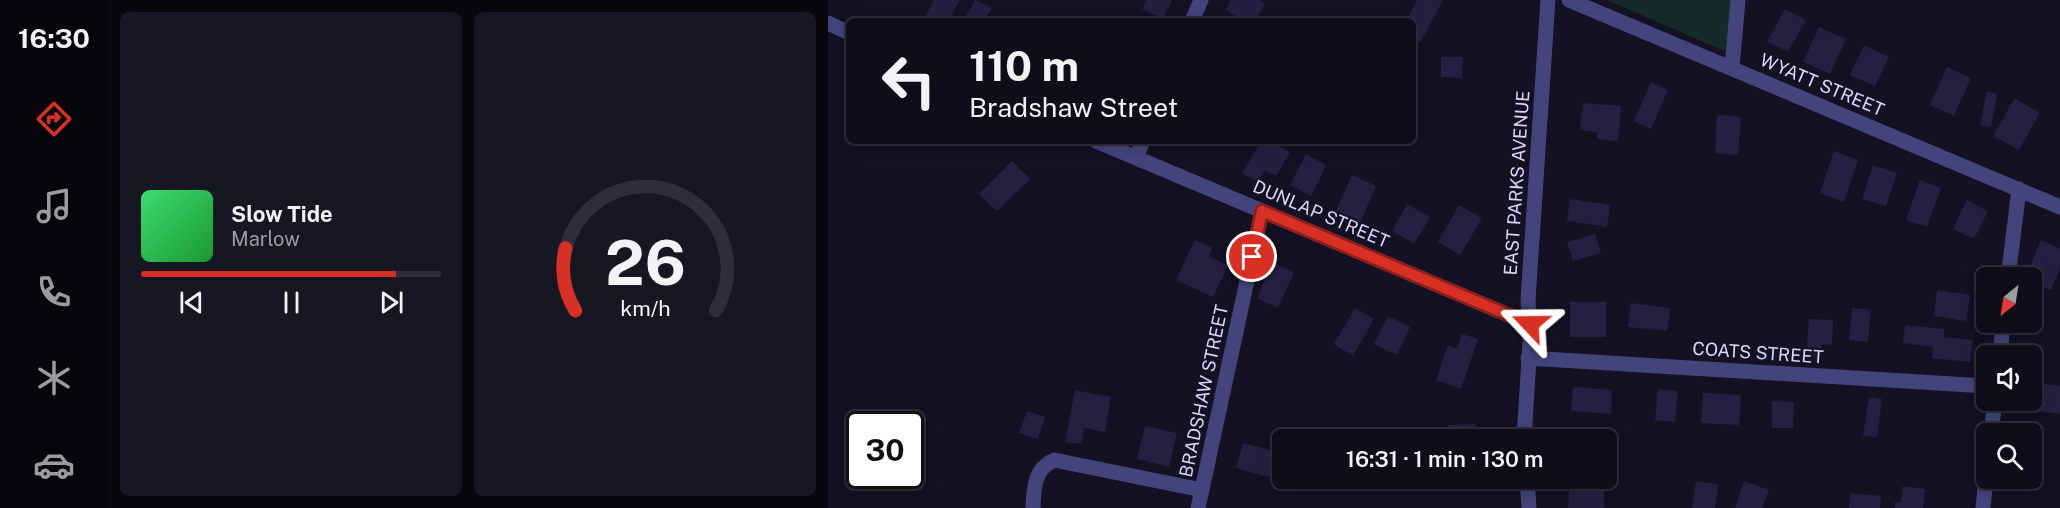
<!DOCTYPE html>
<meta charset="utf-8">
<style>
body{margin:0;font-family:"Public Sans",sans-serif;background:#171623;color:#f1f3f6;height:100vh;display:flex;flex-direction:column;font-size:22px;white-space:nowrap}
*{box-sizing:border-box;margin:0}
p{font-size:20px;color:#9b9ca2}
.icon{flex:none;width:33px;height:33px;fill:none;stroke:currentColor;stroke-width:2;stroke-linecap:round;stroke-linejoin:round}
.map{position:relative;flex:1;overflow:hidden}
.drawer{display:flex;flex-direction:column;gap:12px;padding:12px;background:#08070e;width:720px}
.drawer>*{flex:none}
.hud{position:absolute;left:18px;top:18px;width:570px;height:126px;border-radius:9px;box-shadow:0 3px 15px #0003,0 0 0 2px #2e2d39;background:#0e0d1a;color:#f1f3f6;overflow:hidden}
.needle{width:39px;rotate:210deg}
.tools{position:absolute;left:1148px;top:267px;display:grid;gap:12px}
.tools a{display:grid;place-items:center;width:66px;height:66px;border-radius:9px;background:#0e0d1a;box-shadow:0 3px 15px #0003,0 0 0 2px #2e2d39;font-size:30px}
.speed{position:absolute;left:18px;top:411px;display:flex;gap:12px;font-size:30px;font-weight:700;text-align:center}
.speed>*{display:grid;place-content:center;width:78px;height:78px;border-radius:50%;background:#0e0d1a;box-shadow:0 3px 15px #0003,0 0 0 2px #2e2d39;line-height:1}
.speed .limit{border:3px solid #111;border-radius:9px;background:#fff;color:#111}
.pin{position:absolute;display:grid;place-items:center;width:51px;height:51px;color:#fff;margin:-26px;border:3px solid #fff;border-radius:50%;box-shadow:0 2px 6px #0007}
.me{position:absolute;width:66px;margin:-33px;rotate:293deg;stroke-linejoin:round;filter:drop-shadow(0 0 4px #0008)}
.turn{display:flex;align-items:center;gap:21px;height:126px;padding:0 24px;font-size:27px}
.turn .icon{width:78px;height:78px;stroke-width:2.5}
.turn b{display:block;font-size:42px;line-height:51px}
.drawer .card{flex:1;display:flex;flex-direction:column;justify-content:center;gap:9px;min-width:0;padding:0 21px;border-radius:9px;background:#171623}
.drawer .dial{align-items:center;gap:0}
.dial svg{height:156px;overflow:visible;fill:none;stroke:#2e2d39;stroke-width:7;stroke-linecap:round;text-anchor:middle}
.dial text{fill:#f1f3f6;stroke:none}
.song{display:flex;align-items:center;gap:18px}
.cover{width:72px;height:72px;border-radius:9px;background:linear-gradient(135deg,hsl(140 70% 55%),hsl(130 70% 35%))}
.played{height:6px;border-radius:3px;background:linear-gradient(90deg,#d93025 85%,#2e2d39 85%)}
.keys{display:flex;justify-content:space-around;direction:ltr}
.drawer .tiles{flex:1;display:grid;gap:12px;grid-template-columns:repeat(2,1fr)}
.trip{position:absolute;left:444px;top:429px;width:345px;height:60px;border-radius:9px;background:#0e0d1a;box-shadow:0 3px 15px #0003,0 0 0 2px #2e2d39;font-weight:600;line-height:60px;text-align:center}
main{display:flex;flex:1;min-height:0}
.tab-bar{display:flex;flex-direction:column;width:108px;justify-content:space-around;align-items:center;background:#06050a;color:#9b9ca2}
.tab-bar .icon{width:42px;height:42px}
.tab-bar .on{color:#d93025}
.tab-bar b{font-size:27px;color:#f1f3f6}
.map>svg:first-child{display:block}
.green{fill:#152b29}
.building{fill:#242041}
.lines{fill:none;stroke-linecap:round;stroke-linejoin:round}
.minor{stroke:#42447b;stroke-width:15}
.route-casing{stroke:#8d1f18;stroke-width:15}
.route{stroke:#d93025;stroke-width:10}
.labels{text-anchor:middle;stroke-width:4.5;stroke-linejoin:round;paint-order:stroke}
.street-label{font-size:18px;fill:#d9d8fa;stroke:#131122}
</style>
<main>
<nav class="tab-bar">
<b>16:30</b>
<svg class="icon on" aria-label="directions" viewBox="0 0 24 24"><path d="M12 3l9 9-9 9-9-9zM9 14v-3h6M13 9l2 2-2 2"/></svg>
<svg class="icon" aria-label="music" viewBox="0 0 24 24"><path d="M9 18V5l10-2v13"/><circle cx="6" cy="18" r="3"/><circle cx="16" cy="16" r="3"/></svg>
<svg class="icon" aria-label="phone" viewBox="0 0 24 24"><path d="M5 4h4l2 5-3 2q2 4 5 5l2-3 5 2v4C11 20 4 13 5 4z"/></svg>
<svg class="icon" aria-label="climate" viewBox="0 0 24 24"><path d="M12 3v18M4 7l16 10M4 17L20 7"/></svg>
<svg class="icon" aria-label="car" viewBox="0 0 24 24"><path d="M5 17H2v-5l4-1 3-4h7l3 4 3 1v5h-3M9 17h6M6 11h13"/><circle cx="7" cy="17" r="2"/><circle cx="17" cy="17" r="2"/></svg>
</nav>
<section class="drawer">
<div class="tiles">
<div class="card">
<div class="song"><i class="cover"></i><div><b>Slow Tide</b><p>Marlow</p></div></div>
<div class="played"></div>
<div class="keys"><svg class="icon" aria-label="previous" viewBox="0 0 24 24"><path d="M18 5L8 12l10 7zM5 5v14"/></svg><svg class="icon" aria-label="pause" viewBox="0 0 24 24"><path d="M8 5v14M16 5v14"/></svg><svg class="icon" aria-label="next" viewBox="0 0 24 24"><path d="M6 5l10 7-10 7zM19 5v14"/></svg></div>
</div>
<div class="card dial"><svg viewBox="0 0 100 80">
<path d="M14 69A42 42 0 1 1 86 69"/>
<path d="M14 69A42 42 0 0 1 9 37" stroke="#d93025"/>
<text x="50" y="56" font-size="32" font-weight="700">26</text>
<text x="50" y="72" font-size="11">km/h</text>
</svg></div>
</div>
</section>
<div class="map">
<svg width="1232" height="508" viewBox="0 0 1232 508">
<rect width="100%" height="100%" fill="#131122"/>
<path class="green" d="M779,0H905L899,50H894Z"/>
<path class="building" d="M106,0H132L121,21H95Z
M147,0L164,8L156,21H135Z
M319,0H344L335,19L314,9Z
M403,0H431L437,4L427,21H416L397,10Z
M589,0H615L592,43L585,39V21H578Z
M957,9L978,20L960,52L939,41Z
M991,27L1018,39L1002,74L975,62Z
M1036,45L1061,57L1047,86L1022,75Z
M613,57H635L634,78L613,77Z
M1119,67L1143,78L1126,116L1102,105Z
M823,82L840,90L823,129L806,121Z
M1159,91L1169,94L1163,127L1152,125Z
M1187,98L1212,113L1191,150L1165,136Z
M755,103L793,106L790,141L769,139V132L752,130Z
M889,115L913,117L910,155L887,153Z
M433,141H442L462,152L448,176L436,170L430,182L414,173Z
M1006,151L1030,160L1016,202L992,193Z
M478,154L498,165L483,196L462,185Z
M184,161L202,179L169,211L151,194Z
M1045,165L1069,173L1058,206L1034,199Z
M524,175L548,186L532,223L507,212Z
M1092,180L1113,188L1099,227L1078,220Z
M742,199L782,205L779,227L739,221Z
M1139,200L1160,211L1146,239L1125,229Z
M579,204L602,217L586,244L564,231Z
M631,205L654,218L632,255L610,242Z
M767,234L773,253L745,261L739,242Z
M367,240L384,248L381,256L400,266L385,297L348,280Z
M1213,240L1232,249V268L1223,290L1203,281V278H1197Z
M445,263L466,273L450,308L429,298Z
M1109,290L1142,295L1138,321L1106,316Z
M742,302H778V337H742Z
M803,303L842,308L839,331L800,327Z
M527,308L546,319L525,356L506,344Z
M1024,308L1043,310L1040,342L1021,340Z
M560,316L582,327L569,355L546,344Z
M981,319L1005,320L1004,345L994,344L993,357L978,356Z
M1077,325L1116,329V337L1145,340L1142,362L1104,358L1105,347L1075,343Z
M634,334L650,339L633,389L608,380L620,345L629,349Z
M1203,383L1232,386V414L1192,409L1193,400H1203Z
M745,387L784,390L783,414L743,411Z
M830,389L850,391L847,422L827,420Z
M247,390L283,397L277,432L256,428L253,444L237,442Z
M875,393L913,395L911,425L873,423Z
M1041,397L1054,399L1049,437L1035,436Z
M944,401L966,402L965,428H944Z
M199,411L217,417L210,439L191,433Z
M648,424V440H621L620,425Z
M317,426L349,433L341,467L309,459Z
M415,443L452,453L445,478L408,468Z
M868,481L890,484L887,508H864Z
M916,481L941,490L934,508H907Z
M1075,486L1097,489L1095,508H1067V502H1073Z
M741,489L776,491V508H740Z
M1022,493L1053,496L1052,508H1021Z"/>
<g class="lines">
<path class="minor" d="M741,0L1232,207
M364,21L373,0
M0,23L21,33
M904,68L910,0
M268,141L702,324
M308,157L315,141
M1180,278L1191,189
M1172,356L1175,322
M700,358L1158,386
M1163,434L1167,400
M696,440L702,342L700,300L720,0
M699,478L701,508
M205,508C206,488 206,469 226,460L374,490
M370,508L434,211
M1155,508L1158,478"/>
</g>
<g class="lines">
<defs>
<path id="route" d="M424,257L434,211L702,324"/>
</defs>
<use href="#route" class="route-casing"/>
<use href="#route" class="route"/>
</g>
<g class="labels">
<g class="street-label">
<text transform="translate(994 85) rotate(23)" y="6">WYATT STREET</text>
<text transform="translate(689 183) rotate(-86)" y="6">EAST PARKS AVENUE</text>
<text transform="translate(493 214) rotate(23)" y="6">DUNLAP STREET</text>
<text transform="translate(930 353) rotate(4)" y="6">COATS STREET</text>
<text transform="translate(376 391) rotate(-78)" y="6">BRADSHAW STREET</text>
</g>
</g>
</svg>
<div class="tools">
<a><svg class="needle" viewBox="-14 -14 28 28"><path d="M0-13l5 13h-10z" fill="#e53935"/><path d="M0 13l5-13h-10z" fill="#9b9ca2"/></svg></a>
<a><svg class="icon" aria-label="sound" viewBox="0 0 24 24"><path d="M4 9h4l5-4v14l-5-4H4zM17 9q2 3 0 6"/></svg></a>
<a><svg class="icon" aria-label="search" viewBox="0 0 24 24"><circle cx="10" cy="10" r="6"/><path d="M15 15l6 6"/></svg></a>
</div>
<div class="speed"><div class="limit">30</div></div>
<div class="pin" style="left:424px;top:257px;background:#d93025"><svg class="icon" aria-label="arrive" viewBox="0 0 24 24"><path d="M6 21V4h12l-3 4 3 4H6"/></svg></div>
<svg class="me" style="left:702px;top:324px" viewBox="-20 -20 40 40"><path d="M0-17L14 15 0 8-14 15z" fill="#d93025" stroke="#fff" stroke-width="4"/></svg>
<div class="trip">16:31 · 1 min · 130 m</div>
<div class="hud">
<div class="turn"><svg class="icon" aria-label="left" viewBox="0 0 24 24"><path d="M17 20v-9H6M10 6l-5 5 5 5"/></svg><div><b>110 m</b>Bradshaw Street</div></div>
</div>
</div>
</main>
